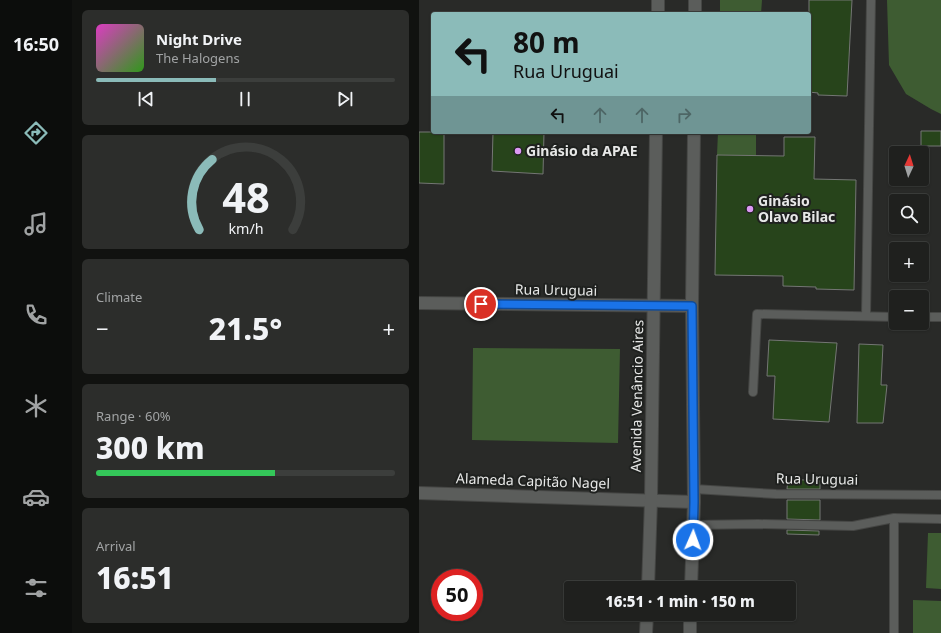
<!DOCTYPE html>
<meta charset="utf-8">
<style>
body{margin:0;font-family:"Noto Sans",sans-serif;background:#2c2d2b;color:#f1f3f6;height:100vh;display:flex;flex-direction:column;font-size:15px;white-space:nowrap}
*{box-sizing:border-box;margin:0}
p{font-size:13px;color:#a1a3a4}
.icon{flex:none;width:22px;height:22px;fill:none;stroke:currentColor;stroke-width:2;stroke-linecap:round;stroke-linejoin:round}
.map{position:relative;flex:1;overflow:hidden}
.side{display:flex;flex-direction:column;gap:10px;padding:10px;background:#111210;width:347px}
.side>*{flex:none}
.guide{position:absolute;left:12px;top:12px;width:380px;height:122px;border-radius:4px;box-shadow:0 1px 3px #0004,0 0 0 1px #3c3e3c;background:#8bbbb9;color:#111;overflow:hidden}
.needle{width:26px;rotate:4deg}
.controls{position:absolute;left:470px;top:146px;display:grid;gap:8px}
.controls a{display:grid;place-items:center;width:40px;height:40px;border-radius:4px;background:#1f201e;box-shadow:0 1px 3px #0004,0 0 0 1px #3c3e3c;font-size:20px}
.speed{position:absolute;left:12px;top:569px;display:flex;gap:8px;font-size:20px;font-weight:700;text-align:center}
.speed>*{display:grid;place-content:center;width:52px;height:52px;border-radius:50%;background:#1f201e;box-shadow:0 1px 3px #0004,0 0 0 1px #3c3e3c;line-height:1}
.speed .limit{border:6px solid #d22;background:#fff;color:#111}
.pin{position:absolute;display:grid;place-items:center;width:34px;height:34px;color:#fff;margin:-17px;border:2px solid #fff;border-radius:50%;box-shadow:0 1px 4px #0007}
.me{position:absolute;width:44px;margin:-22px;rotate:2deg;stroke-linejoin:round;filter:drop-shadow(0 0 3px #0008)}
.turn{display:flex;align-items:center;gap:14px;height:84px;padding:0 16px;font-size:18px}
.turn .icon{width:52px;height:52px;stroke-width:2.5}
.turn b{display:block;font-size:28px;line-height:34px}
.lanes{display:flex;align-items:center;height:38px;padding:0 16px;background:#0003;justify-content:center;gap:20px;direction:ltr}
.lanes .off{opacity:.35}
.big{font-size:30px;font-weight:800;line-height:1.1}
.side .widget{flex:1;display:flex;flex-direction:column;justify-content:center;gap:6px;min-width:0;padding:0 14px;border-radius:6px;background:#2c2d2b}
.side .dial{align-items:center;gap:0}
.dial svg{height:104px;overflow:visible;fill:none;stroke:#3c3e3c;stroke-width:7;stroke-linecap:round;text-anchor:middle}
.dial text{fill:#f1f3f6;stroke:none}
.song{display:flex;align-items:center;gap:12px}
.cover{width:48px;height:48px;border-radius:6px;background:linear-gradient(135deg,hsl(310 70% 55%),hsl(110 70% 35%))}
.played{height:4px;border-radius:2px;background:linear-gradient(90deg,#8bbbb9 40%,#3c3e3c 40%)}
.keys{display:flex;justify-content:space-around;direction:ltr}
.heat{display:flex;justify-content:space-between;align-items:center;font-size:22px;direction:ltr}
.charge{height:6px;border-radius:3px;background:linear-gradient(90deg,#34c759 60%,#3c3e3c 0)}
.trip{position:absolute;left:145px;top:581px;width:232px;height:40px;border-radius:4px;background:#1f201e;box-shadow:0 1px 3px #0004,0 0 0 1px #3c3e3c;font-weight:800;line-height:40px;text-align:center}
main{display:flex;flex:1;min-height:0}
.menu{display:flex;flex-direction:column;width:72px;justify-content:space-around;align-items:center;background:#0c0d0c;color:#a1a3a4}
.menu .icon{width:28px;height:28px}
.menu .on{color:#8bbbb9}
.menu b{font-size:18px;color:#f1f3f6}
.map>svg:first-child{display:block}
.green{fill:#3e5c32}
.building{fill:#27441b;stroke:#747674}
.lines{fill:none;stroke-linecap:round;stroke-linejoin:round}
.service-casing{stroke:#454644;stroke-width:10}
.minor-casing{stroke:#454644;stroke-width:14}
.secondary-casing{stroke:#454644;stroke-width:14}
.service{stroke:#5b5d5b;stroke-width:8}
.minor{stroke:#5b5d5b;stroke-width:12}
.secondary{stroke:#5b5d5b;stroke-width:12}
.route-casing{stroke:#114b97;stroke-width:10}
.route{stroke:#1a73e8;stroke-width:7}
.poi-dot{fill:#dc99f4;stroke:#1f211f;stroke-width:1.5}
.labels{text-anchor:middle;stroke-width:4;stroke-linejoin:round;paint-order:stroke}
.poi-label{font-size:14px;font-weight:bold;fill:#e7e8e7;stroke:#1f211f;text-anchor:start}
.street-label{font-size:14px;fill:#e7e8e7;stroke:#1f211f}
</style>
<main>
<nav class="menu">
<b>16:50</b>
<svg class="icon on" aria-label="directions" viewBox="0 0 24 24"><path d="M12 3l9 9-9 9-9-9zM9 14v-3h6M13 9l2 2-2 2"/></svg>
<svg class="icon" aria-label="music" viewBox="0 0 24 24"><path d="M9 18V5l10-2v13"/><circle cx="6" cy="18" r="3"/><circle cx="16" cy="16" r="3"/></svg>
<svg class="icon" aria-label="phone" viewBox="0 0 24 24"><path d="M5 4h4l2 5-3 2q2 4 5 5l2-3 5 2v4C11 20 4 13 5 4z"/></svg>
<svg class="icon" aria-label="climate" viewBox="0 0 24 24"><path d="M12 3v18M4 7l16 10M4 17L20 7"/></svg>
<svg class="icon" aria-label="car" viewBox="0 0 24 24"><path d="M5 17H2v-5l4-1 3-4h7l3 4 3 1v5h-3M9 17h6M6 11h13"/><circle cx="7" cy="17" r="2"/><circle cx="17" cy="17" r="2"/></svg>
<svg class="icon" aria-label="filters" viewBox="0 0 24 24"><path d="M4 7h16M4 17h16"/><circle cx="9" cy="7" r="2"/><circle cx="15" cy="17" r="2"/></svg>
</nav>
<section class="side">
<div class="widget">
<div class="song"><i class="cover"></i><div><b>Night Drive</b><p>The Halogens</p></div></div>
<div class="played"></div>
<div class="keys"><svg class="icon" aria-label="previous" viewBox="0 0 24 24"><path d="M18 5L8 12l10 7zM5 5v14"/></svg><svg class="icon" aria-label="pause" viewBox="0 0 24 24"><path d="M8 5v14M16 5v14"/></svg><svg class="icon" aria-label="next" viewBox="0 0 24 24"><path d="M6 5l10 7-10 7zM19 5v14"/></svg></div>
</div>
<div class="widget dial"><svg viewBox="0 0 100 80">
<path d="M14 69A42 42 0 1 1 86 69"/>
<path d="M14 69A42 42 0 0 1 24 15" stroke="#8bbbb9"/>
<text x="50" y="56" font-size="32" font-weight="700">48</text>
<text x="50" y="72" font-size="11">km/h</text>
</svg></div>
<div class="widget"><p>Climate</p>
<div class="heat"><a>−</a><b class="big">21.5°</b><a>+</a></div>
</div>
<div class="widget"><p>Range · 60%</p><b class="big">300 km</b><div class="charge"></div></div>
<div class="widget"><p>Arrival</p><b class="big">16:51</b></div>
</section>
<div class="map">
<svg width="522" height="633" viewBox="0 0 522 633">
<rect width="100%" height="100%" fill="#292a28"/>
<path class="green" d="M301,0H343L342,14H301Z
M468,0H522V114L512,109L487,94L470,65Z
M299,132H337V156L298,155Z
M54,348L201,349L199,443L53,440Z
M509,533H522V589L507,588Z
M494,600L522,601V633H494Z"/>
<path class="building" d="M390,0H433L428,96L399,95V93L390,92Z
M502,131H522V146H502Z
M0,132H25V184L0,183Z
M74,132H125L124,174L73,171Z
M365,137H396L395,179L437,180L435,290L397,289V287L364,286V276L296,275L298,155L365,156Z
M350,340L418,343L410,422L354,419L356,376H348Z
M440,344L464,345L462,385H468L464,423H438Z
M369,479L401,481V489H368Z
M368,500H401V520L368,519Z
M368,530L400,531V535L368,534Z"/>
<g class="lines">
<defs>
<path id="service" d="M447,316L452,0
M503,317H522
M334,392L338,314L477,317
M275,489L357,494L522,495
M274,525L339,524L434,526L475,518L522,519
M475,633V518"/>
<path id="minor" d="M0,303L273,306
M0,493L275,502"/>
<path id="secondary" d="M239,14V0
M276,14V0
M229,588L232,500L237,132
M272,588L275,502L273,306L275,132
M227,633L228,614
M271,633V614"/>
</defs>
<use href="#service" class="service-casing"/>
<use href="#minor" class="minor-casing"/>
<use href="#secondary" class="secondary-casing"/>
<use href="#service" class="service"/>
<use href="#minor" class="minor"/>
<use href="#secondary" class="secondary"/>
</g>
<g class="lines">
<defs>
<path id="route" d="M62,304L273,306L275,502L274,540"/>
</defs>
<use href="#route" class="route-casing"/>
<use href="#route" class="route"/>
</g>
<g class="poi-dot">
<circle cx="99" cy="151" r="4"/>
<circle cx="331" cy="209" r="4"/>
</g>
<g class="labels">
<g class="poi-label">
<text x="107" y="156">Ginásio da APAE</text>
<text x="339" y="206">Ginásio<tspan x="339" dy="16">Olavo Bilac</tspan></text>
</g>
<g class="street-label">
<text transform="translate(137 290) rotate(1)" y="5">Rua Uruguai</text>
<text transform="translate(218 396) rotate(-89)" y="5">Avenida Venâncio Aires</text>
<text transform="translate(398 479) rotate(1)" y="5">Rua Uruguai</text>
<text transform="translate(114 481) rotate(2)" y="5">Alameda Capitão Nagel</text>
</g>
</g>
</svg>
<div class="controls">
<a><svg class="needle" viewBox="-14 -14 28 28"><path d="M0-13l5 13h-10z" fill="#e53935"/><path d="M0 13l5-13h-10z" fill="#a1a3a4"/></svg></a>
<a><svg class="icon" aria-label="search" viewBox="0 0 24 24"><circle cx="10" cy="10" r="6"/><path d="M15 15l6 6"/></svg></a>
<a>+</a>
<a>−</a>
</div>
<div class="speed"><div class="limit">50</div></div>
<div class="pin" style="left:62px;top:304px;background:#d93025"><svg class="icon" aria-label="arrive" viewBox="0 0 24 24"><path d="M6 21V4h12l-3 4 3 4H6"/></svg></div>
<svg class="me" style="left:274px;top:540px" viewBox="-20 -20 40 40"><circle r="17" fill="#1a73e8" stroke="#fff" stroke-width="3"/><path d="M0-11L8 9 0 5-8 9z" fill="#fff"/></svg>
<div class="trip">16:51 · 1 min · 150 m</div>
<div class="guide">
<div class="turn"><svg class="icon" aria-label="left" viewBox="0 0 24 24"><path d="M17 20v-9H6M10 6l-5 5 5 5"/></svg><div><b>80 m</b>Rua Uruguai</div></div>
<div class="lanes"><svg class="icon" aria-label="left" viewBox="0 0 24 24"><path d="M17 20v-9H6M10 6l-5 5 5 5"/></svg><svg class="icon off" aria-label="ahead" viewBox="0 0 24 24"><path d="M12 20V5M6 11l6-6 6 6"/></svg><svg class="icon off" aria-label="ahead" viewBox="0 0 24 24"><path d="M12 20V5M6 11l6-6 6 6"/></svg><svg class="icon off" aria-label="right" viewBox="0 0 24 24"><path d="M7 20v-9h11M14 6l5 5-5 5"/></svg></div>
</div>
</div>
</main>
